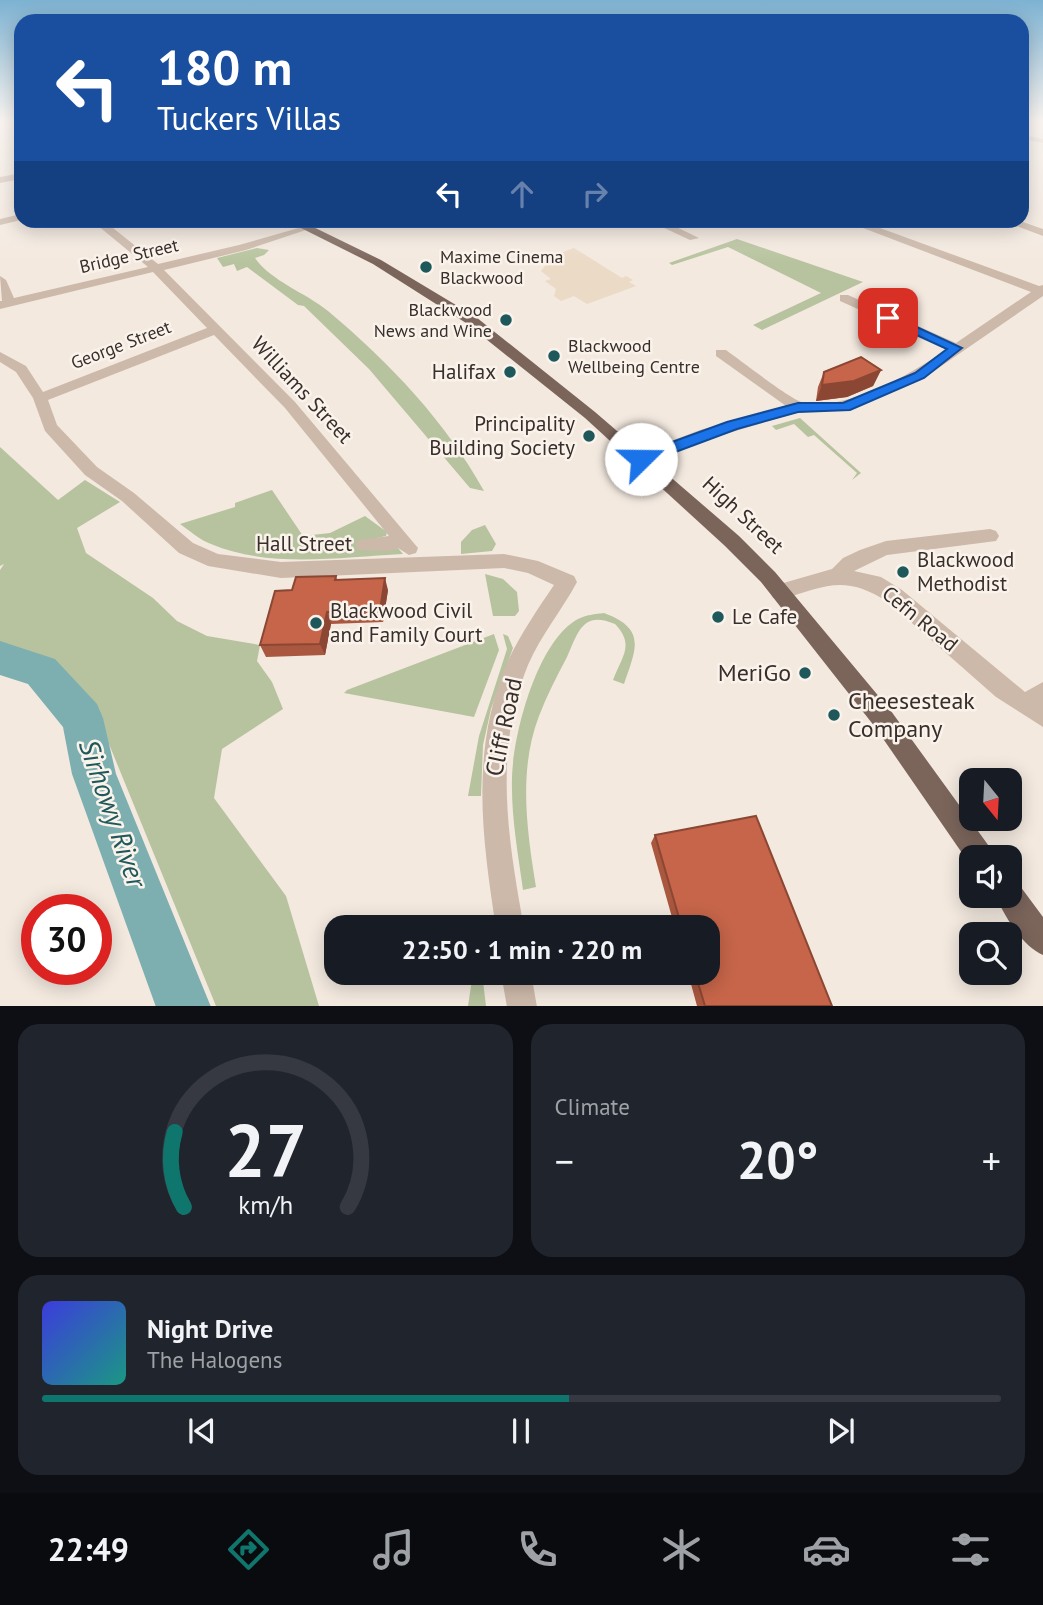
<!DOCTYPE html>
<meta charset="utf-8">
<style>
body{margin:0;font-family:"PT Sans",sans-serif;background:#20242c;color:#f1f3f6;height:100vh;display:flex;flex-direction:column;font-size:26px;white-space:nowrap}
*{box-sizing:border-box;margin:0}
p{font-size:23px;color:#9ea1a6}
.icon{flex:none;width:38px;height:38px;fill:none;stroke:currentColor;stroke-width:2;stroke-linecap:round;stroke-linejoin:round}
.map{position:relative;height:1006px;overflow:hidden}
.panel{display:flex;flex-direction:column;gap:18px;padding:18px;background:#0d0f14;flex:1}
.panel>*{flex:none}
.banner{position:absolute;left:14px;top:14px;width:1015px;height:214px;border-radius:21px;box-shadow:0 4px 18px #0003;background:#1a4fa0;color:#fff;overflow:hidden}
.needle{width:46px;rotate:162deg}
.controls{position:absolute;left:959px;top:768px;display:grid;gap:14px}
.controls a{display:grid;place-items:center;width:63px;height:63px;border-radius:14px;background:#171b24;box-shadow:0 4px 18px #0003;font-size:35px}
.speed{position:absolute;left:21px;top:894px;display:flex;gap:14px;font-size:35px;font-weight:700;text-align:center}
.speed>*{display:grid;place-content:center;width:91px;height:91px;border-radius:50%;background:#171b24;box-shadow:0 4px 18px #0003;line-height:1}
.speed .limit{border:10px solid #d22;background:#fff;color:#111}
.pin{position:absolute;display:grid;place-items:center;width:60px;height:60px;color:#fff;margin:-30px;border-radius:14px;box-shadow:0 4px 10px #0006}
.me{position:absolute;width:77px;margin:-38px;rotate:68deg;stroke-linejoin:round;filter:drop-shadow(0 0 5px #0008)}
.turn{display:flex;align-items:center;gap:24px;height:147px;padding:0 28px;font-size:32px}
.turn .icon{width:91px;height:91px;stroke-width:2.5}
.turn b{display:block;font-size:49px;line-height:60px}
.lanes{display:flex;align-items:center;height:66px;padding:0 28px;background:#0003;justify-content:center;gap:35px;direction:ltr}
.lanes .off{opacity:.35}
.big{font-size:52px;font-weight:600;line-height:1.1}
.panel .card{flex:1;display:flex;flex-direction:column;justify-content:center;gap:10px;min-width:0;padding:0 24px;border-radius:21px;background:#20242c}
.panel .dial{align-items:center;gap:0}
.dial svg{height:182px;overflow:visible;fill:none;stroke:#363941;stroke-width:7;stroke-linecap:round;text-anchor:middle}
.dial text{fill:#f1f3f6;stroke:none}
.song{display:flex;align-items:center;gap:21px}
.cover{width:84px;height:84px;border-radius:10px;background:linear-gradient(135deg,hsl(240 70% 55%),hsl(170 70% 35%))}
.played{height:7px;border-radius:4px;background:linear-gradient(90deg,#0f766e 55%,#363941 55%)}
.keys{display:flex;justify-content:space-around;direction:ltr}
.heat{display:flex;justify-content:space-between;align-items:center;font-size:38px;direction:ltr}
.panel .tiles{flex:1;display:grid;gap:18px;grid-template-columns:1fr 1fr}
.card:last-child{grid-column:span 2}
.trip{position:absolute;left:324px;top:915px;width:396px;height:70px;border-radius:21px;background:#171b24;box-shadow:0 4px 18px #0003;font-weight:600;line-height:70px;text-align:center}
.tabs{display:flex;height:112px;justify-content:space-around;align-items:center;background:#090b0e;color:#9ea1a6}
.tabs .icon{width:49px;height:49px}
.tabs .on{color:#0f766e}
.tabs b{font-size:32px;color:#f1f3f6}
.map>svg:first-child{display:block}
.green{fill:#b7c39e}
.plaza{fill:#ebdac6}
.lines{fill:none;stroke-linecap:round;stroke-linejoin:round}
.river{fill:#7dafb0;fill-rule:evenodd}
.minor{fill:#ccb9aa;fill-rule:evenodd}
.major{fill:#7b655b;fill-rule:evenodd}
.wall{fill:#aa573f}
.shaded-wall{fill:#8b4733}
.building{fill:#c66549;stroke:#8b4733;stroke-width:2}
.route{fill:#1a73e8;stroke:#114b97;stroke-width:2}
.poi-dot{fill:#1f585b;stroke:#faf3ec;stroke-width:2.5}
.labels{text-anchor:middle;stroke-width:5;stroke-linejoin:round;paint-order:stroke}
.far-street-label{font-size:18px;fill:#392e2a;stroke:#faf3ec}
.far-poi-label{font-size:18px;fill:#392e2a;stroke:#faf3ec;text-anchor:start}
.poi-label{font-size:21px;fill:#392e2a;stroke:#faf3ec;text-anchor:start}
.street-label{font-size:21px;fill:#392e2a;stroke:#faf3ec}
.near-poi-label{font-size:24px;fill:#392e2a;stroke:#faf3ec;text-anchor:end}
.near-street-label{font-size:24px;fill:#392e2a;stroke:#faf3ec}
.near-water-label{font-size:28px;font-style:italic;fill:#1f585b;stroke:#faf3ec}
</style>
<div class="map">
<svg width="1043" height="1007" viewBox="0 0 1043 1007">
<rect width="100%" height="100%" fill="#f3e9df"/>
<path class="green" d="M737,239L863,282L762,330L753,325L821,293L728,247L672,265L669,263Z
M257,248L269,250L264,255L255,258C271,281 306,293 328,311C389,362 446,422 484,491L470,488L369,369L304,306L298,305L247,267L237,271L234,264L223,267L217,258Z
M800,418L861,473L852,480L857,473L814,435L808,437L794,424L776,430L772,426Z
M0,447L58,500L85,480L120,502L77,528L86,553L153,598L177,621L207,636L260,645L257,661L272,682L283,709L222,749L214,798L286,896L319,1006H216L100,722L58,665L0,643V570L4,564L0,566Z
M272,490L303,536L330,533L365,516L387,532L386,536L363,541L361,550L398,548L403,554C340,557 271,569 211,544C200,540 190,531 180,524L235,507V503Z
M485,525L496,544L492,551L461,554V542L472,530Z
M485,574L503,579L517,592L519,611L515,616H493Z
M604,613C647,629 636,649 624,684L613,680C622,656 635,645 615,624C583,610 578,632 567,657C557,676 547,695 539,716C518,770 527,832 536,887L523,890C518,853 511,816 512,778C513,735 537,641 578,619C586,615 595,614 604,613Z
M494,634L499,650L474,717L344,693L347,690Z
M503,634L508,636L513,648L491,709L483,745L481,796H468L479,736L507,649Z
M473,973H482L486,1006H468Z"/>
<path class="plaza" d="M574,248L622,278L626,276L633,280L629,282L636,286L587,304L574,296L561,301L554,296L556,289L545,281L551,279L541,271L546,265L539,261Z"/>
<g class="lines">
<path class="river" d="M0,641L55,659L97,704L103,718L116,774L211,1007H156L72,774L63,727L28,684L0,675Z"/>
<path class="minor" d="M1022,135L1043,139V143L1022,139Z
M1022,149L1026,152L1029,162L1022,169Z
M21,173V179L0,183V177Z
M21,214V220L0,225V219Z
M91,220H103L158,264L239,245L309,225V229L246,250L164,270L295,402L418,548L416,553L409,555L398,548L390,551L358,550L356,545L358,540L389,536L285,408L214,335L48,400L57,425L97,467L134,493L193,543L218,554L281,562L504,554L538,561L574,576L577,582C562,610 541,635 528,665C493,751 508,839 524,928H496C482,837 470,750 507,663C520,635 537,610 554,585L528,573L504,568L281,578L208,566L179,553L122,501L85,475L45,431L33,398L16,372L0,362V352L26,366L43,392L207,328L153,272L0,309V301H2L0,276L6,280L14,298L148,267Z
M647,220H662L699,238L690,240Z
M842,220H858L1039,286L1043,285V296L924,378L850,410L799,412L712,438L647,463H635L633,459L635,455L700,430L786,406L716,356V350H726C740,360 790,399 802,402C845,413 913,373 947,349L840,301V295H848L956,343L1031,292Z
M1001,220H1017L1043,229V236Z
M990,529L996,531L999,536L996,541L887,555L854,571L881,577L902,590L1025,692L1043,682V727L996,697L888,602C844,574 826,586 780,600L773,598L770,592L773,586L832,569L843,558L860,550L886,541Z
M501,973H531L537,1007H507Z"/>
<path class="major" d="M285,220H299L381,260L476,317L595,412L739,536L775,572L891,711L991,849L995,858H971V866L875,727L761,582L725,546L585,418L466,323L373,264Z
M1010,882L1020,886L1043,917V955C1023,947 1004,916 996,896H1010Z"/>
</g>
<path class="wall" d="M881,370L873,386L847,397L816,401L818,387L824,372Z
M336,576L337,580L388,590L383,622L331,624L325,655L266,657L260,645Z
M655,835L832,1006H697L688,973H707V928H675L651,843Z"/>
<path class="shaded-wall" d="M881,370L873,386L847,397L816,401L822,385Z
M385,578L388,590L383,622L380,610Z
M327,612L331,624L325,655L320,644Z"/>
<path class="building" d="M861,357L881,370L854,381L822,385L824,372Z
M336,576L335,580L385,578L380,610L327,612L320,644L260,645L275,591L292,590L296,577Z
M756,816L832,1006H705L695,973H707V928H682L655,835Z"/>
<linearGradient id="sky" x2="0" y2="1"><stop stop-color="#7db2d2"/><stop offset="0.46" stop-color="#faf5f1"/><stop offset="1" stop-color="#faf5f1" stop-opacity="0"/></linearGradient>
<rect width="1043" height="263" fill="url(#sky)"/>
<path class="route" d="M884,316H893L962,348L924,378L850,410L798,412L737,429L646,463H636L633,459L636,455L727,422L798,403H843L915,373L947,349L884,320Z"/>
<g class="poi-dot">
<circle cx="426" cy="267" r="7"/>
<circle cx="506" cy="320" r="7"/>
<circle cx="554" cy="356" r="7"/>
<circle cx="510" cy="372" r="7"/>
<circle cx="589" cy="436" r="7"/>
<circle cx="903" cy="572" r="7"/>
<circle cx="718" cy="617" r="7"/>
<circle cx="316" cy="623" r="7"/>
<circle cx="805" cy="673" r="7"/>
<circle cx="834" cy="715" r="7"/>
</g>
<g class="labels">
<g class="far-street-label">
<text transform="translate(129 256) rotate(-13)" y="6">Bridge Street</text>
<text transform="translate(121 345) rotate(-21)" y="6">George Street</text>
</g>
<g class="far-poi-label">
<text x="440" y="263">Maxime Cinema<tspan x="440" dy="21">Blackwood</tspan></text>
<text x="492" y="316" text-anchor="end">Blackwood<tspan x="492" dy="21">News and Wine</tspan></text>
<text x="568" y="352">Blackwood<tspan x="568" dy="21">Wellbeing Centre</tspan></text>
</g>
<g class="poi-label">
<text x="496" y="379" text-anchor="end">Halifax</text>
<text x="575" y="431" text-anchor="end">Principality<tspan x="575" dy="24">Building Society</tspan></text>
<text x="917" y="567">Blackwood<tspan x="917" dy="24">Methodist</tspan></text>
<text x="330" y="618">Blackwood Civil<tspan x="330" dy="24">and Family Court</tspan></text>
<text x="732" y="624">Le Cafe</text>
</g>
<g class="street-label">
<text transform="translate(302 390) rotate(47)" y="7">Williams Street</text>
<text transform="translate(743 515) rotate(43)" y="7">High Street</text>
<text x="304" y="551">Hall Street</text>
<text transform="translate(920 619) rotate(39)" y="7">Cefn Road</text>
</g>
<g class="near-poi-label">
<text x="791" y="681">MeriGo</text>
<text x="848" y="709" text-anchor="start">Cheesesteak<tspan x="848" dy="28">Company</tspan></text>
</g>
<g class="near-street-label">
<text transform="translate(504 727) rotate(-78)" y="8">Cliff Road</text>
</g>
<g class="near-water-label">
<text transform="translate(113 813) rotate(71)" y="10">Sirhowy River</text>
</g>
</g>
</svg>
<div class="controls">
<a><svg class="needle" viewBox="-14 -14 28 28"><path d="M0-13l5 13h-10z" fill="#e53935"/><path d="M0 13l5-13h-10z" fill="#9ea1a6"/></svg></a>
<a><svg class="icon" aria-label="sound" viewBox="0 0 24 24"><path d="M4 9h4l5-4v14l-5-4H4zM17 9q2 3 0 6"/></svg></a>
<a><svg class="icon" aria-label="search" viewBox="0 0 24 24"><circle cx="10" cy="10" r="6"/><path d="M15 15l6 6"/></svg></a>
</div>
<div class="speed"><div class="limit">30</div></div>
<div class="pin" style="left:888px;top:318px;background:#d93025"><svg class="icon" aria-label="arrive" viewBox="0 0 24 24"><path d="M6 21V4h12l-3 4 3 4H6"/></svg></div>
<svg class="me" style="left:641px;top:459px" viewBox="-20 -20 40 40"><circle r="19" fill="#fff"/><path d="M0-13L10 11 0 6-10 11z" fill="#1a73e8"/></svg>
<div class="trip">22:50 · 1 min · 220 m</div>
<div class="banner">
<div class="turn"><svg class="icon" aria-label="left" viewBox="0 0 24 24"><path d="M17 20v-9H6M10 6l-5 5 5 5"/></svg><div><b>180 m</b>Tuckers Villas</div></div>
<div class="lanes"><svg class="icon" aria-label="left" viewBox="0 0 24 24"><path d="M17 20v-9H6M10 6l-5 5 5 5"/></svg><svg class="icon off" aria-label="ahead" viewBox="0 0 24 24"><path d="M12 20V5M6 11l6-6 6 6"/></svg><svg class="icon off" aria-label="right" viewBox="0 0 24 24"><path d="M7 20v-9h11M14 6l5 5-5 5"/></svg></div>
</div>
</div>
<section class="panel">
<div class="tiles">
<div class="card dial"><svg viewBox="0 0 100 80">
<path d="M14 69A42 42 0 1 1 86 69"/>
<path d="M14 69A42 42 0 0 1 10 36" stroke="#0f766e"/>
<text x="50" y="56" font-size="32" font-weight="700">27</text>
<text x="50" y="72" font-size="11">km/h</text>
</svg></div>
<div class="card"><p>Climate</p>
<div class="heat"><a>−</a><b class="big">20°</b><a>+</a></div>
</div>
<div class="card">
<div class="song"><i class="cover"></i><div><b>Night Drive</b><p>The Halogens</p></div></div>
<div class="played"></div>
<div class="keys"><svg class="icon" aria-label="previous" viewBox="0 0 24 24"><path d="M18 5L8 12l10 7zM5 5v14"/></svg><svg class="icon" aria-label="pause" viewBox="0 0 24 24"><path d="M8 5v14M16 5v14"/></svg><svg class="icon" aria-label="next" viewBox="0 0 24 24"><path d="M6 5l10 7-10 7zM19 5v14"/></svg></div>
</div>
</div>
</section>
<nav class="tabs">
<b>22:49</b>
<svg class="icon on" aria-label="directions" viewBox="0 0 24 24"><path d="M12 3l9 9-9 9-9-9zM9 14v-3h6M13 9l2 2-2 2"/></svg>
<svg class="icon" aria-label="music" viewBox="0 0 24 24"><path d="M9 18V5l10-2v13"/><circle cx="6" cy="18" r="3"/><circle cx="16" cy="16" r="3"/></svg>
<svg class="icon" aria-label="phone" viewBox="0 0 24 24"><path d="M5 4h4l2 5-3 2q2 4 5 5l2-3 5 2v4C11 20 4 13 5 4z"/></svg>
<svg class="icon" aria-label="climate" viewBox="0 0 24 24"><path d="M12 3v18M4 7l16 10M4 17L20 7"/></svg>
<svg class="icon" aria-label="car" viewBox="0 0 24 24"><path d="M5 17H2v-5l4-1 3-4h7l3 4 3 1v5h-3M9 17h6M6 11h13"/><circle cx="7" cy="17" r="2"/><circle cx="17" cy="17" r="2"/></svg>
<svg class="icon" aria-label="filters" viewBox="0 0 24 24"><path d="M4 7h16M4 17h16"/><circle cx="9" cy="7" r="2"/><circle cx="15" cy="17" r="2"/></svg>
</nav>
